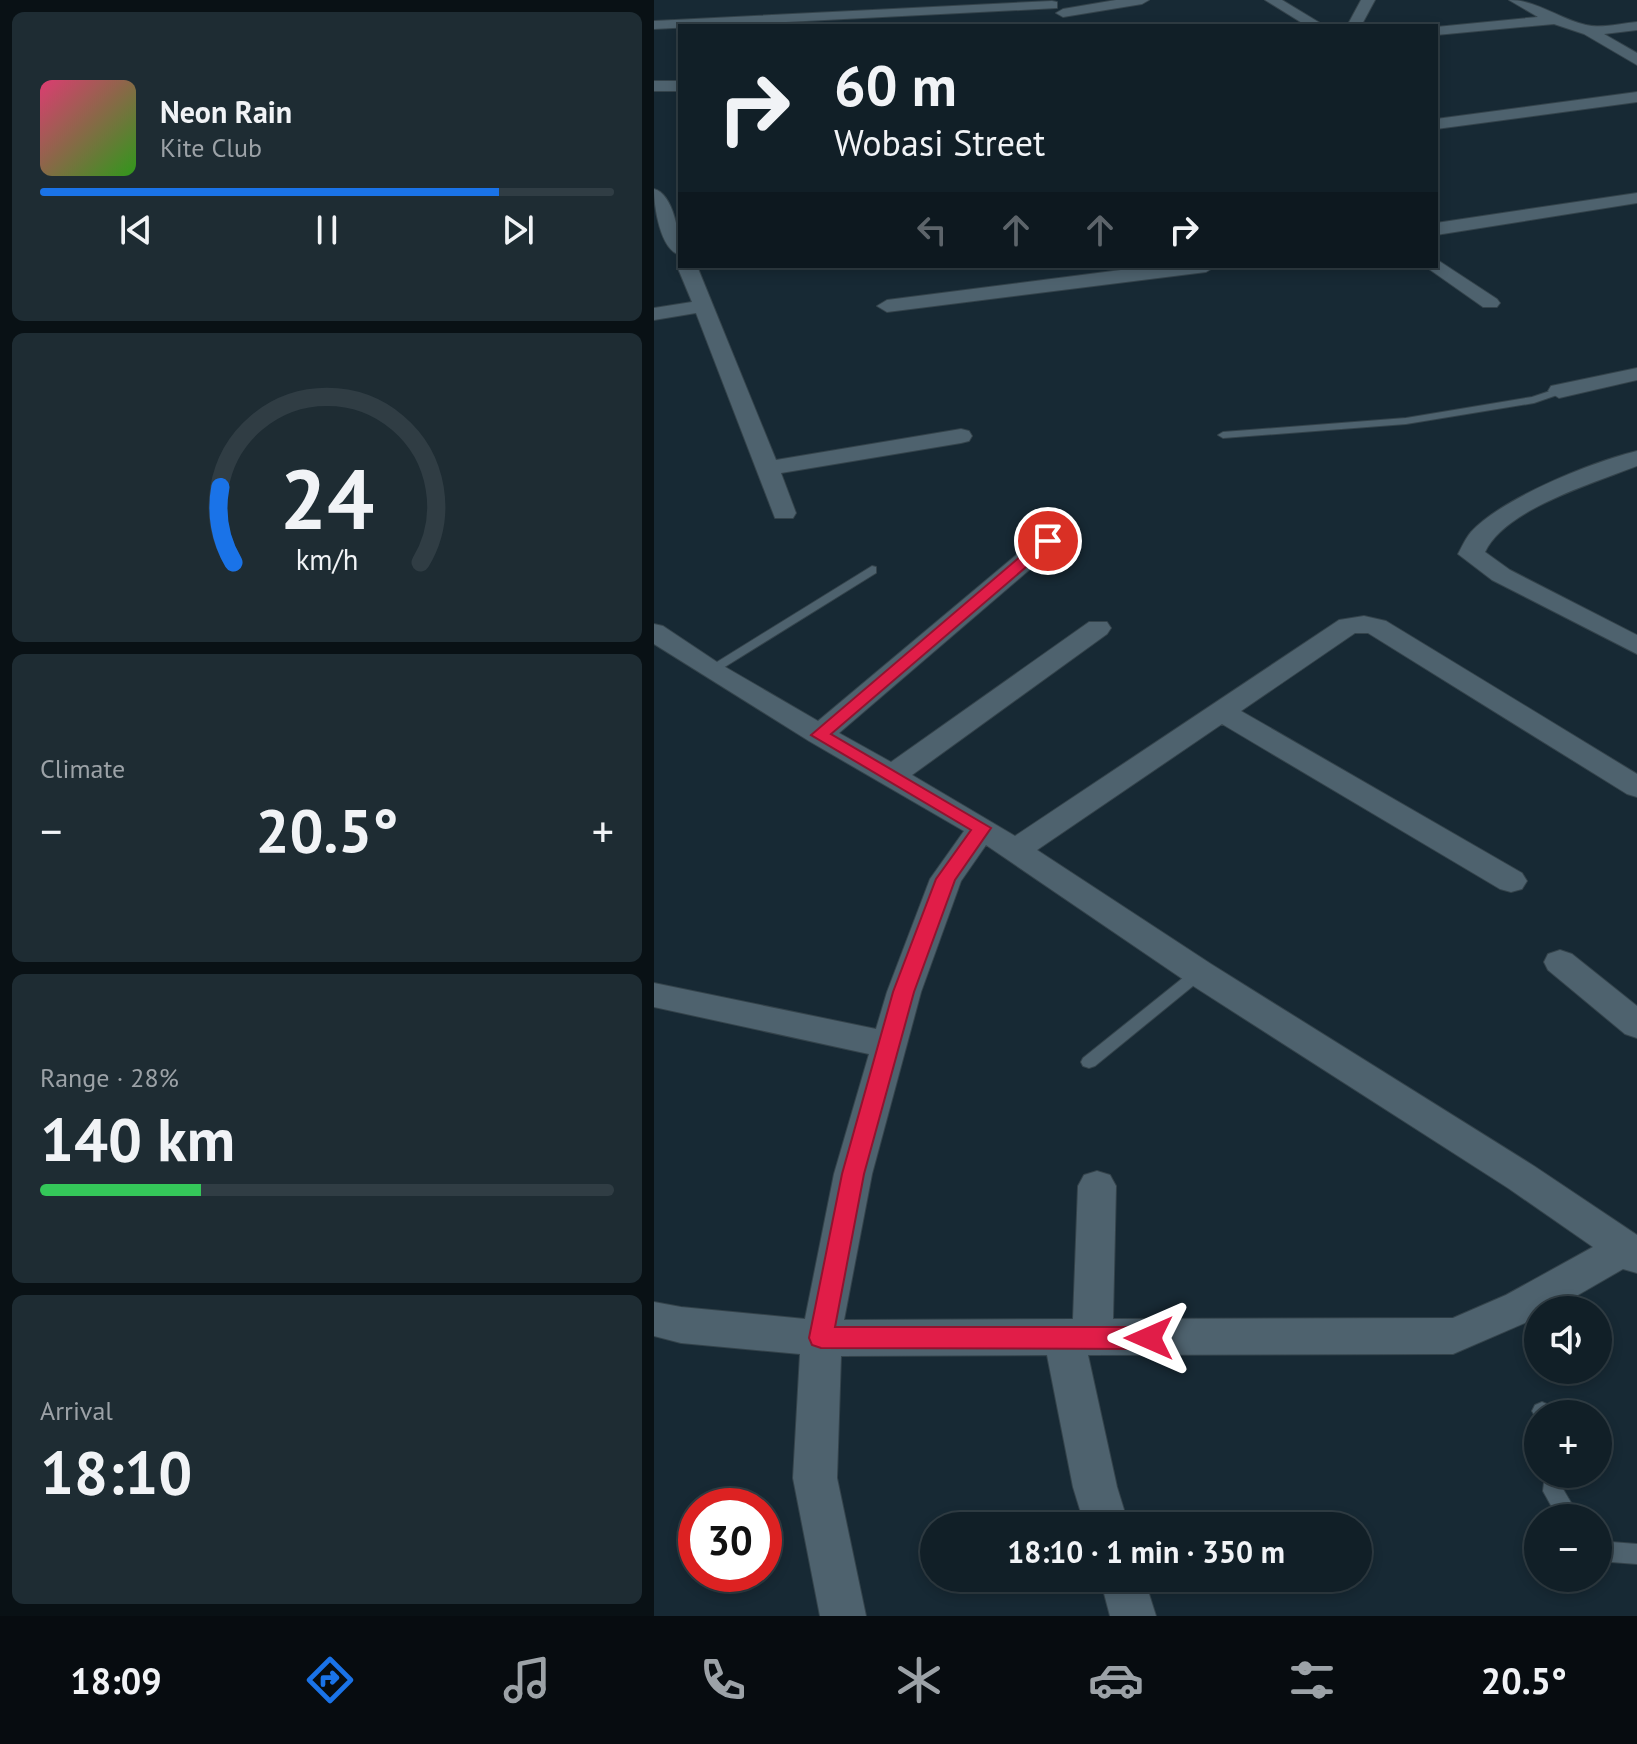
<!DOCTYPE html>
<meta charset="utf-8">
<style>
body{margin:0;font-family:"PT Sans",sans-serif;background:#1e2c33;color:#f1f3f6;height:100vh;display:flex;flex-direction:column;font-size:30px;white-space:nowrap}
*{box-sizing:border-box;margin:0}
p{font-size:26px;color:#9ca2a7}
.icon{flex:none;width:44px;height:44px;fill:none;stroke:currentColor;stroke-width:2;stroke-linecap:round;stroke-linejoin:round}
.map{position:relative;flex:1;overflow:hidden}
.details{display:flex;flex-direction:column;gap:12px;padding:12px;background:#091115;width:654px}
.details>*{flex:none}
.banner{position:absolute;left:24px;top:24px;width:760px;height:244px;border-radius:0px;box-shadow:0 4px 12px #0003,0 0 0 2px #303d44;background:#111f27;color:#f1f3f6;overflow:hidden}
.controls{position:absolute;left:870px;top:1296px;display:grid;gap:16px}
.controls a{display:grid;place-items:center;width:88px;height:88px;border-radius:50%;background:#111f27;box-shadow:0 4px 12px #0003,0 0 0 2px #303d44;font-size:40px}
.speed{position:absolute;left:24px;top:1488px;display:flex;gap:16px;font-size:40px;font-weight:700;text-align:center}
.speed>*{display:grid;place-content:center;width:104px;height:104px;border-radius:50%;background:#111f27;box-shadow:0 4px 12px #0003,0 0 0 2px #303d44;line-height:1}
.speed .limit{border:12px solid #d22;background:#fff;color:#111}
.pin{position:absolute;display:grid;place-items:center;width:68px;height:68px;color:#fff;margin:-34px;border:4px solid #fff;border-radius:50%;box-shadow:0 2px 8px #0007}
.me{position:absolute;width:88px;margin:-44px;rotate:270deg;stroke-linejoin:round;filter:drop-shadow(0 0 6px #0008)}
.turn{display:flex;align-items:center;gap:28px;height:168px;padding:0 24px;font-size:36px}
.turn .icon{width:104px;height:104px;stroke-width:2.5}
.turn b{display:block;font-size:56px;line-height:68px}
.lanes{display:flex;align-items:center;height:76px;padding:0 24px;background:#0003;justify-content:center;gap:40px;direction:ltr}
.lanes .off{opacity:.35}
.big{font-size:60px;font-weight:600;line-height:1.1}
.details .tile{flex:1;display:flex;flex-direction:column;justify-content:center;gap:12px;min-width:0;padding:0 28px;border-radius:12px;background:#1e2c33}
.details .dial{align-items:center;gap:0}
.dial svg{height:208px;overflow:visible;fill:none;stroke:#303d44;stroke-width:7;stroke-linecap:round;text-anchor:middle}
.dial text{fill:#f1f3f6;stroke:none}
.song{display:flex;align-items:center;gap:24px}
.cover{width:96px;height:96px;border-radius:12px;background:linear-gradient(135deg,hsl(340 70% 55%),hsl(110 70% 35%))}
.played{height:8px;border-radius:4px;background:linear-gradient(90deg,#1a73e8 80%,#303d44 80%)}
.keys{display:flex;justify-content:space-around;direction:ltr}
.heat{display:flex;justify-content:space-between;align-items:center;font-size:44px;direction:ltr}
.charge{height:12px;border-radius:6px;background:linear-gradient(90deg,#34c759 28%,#303d44 0)}
.trip{position:absolute;left:266px;top:1512px;width:452px;height:80px;border-radius:40px;background:#111f27;box-shadow:0 4px 12px #0003,0 0 0 2px #303d44;font-weight:600;line-height:80px;text-align:center}
.dock{display:flex;height:128px;justify-content:space-around;align-items:center;background:#070c10;color:#9ca2a7}
.dock .icon{width:56px;height:56px}
.dock .on{color:#1a73e8}
.dock b{font-size:36px;color:#f1f3f6}
main{display:flex;flex:1;min-height:0}
.map>svg:first-child{display:block}
.lines{fill:none;stroke-linecap:round;stroke-linejoin:round}
.lane-casing{stroke:#34434b;stroke-width:2}
.street-casing{stroke:#34434b;stroke-width:2}
.lane{fill:#4e626e;fill-rule:evenodd}
.street{fill:#4e626e;fill-rule:evenodd}
.route{fill:#e11d48;stroke:#92132f;stroke-width:2}
</style>
<main>
<section class="details">
<div class="tile">
<div class="song"><i class="cover"></i><div><b>Neon Rain</b><p>Kite Club</p></div></div>
<div class="played"></div>
<div class="keys"><svg class="icon" aria-label="previous" viewBox="0 0 24 24"><path d="M18 5L8 12l10 7zM5 5v14"/></svg><svg class="icon" aria-label="pause" viewBox="0 0 24 24"><path d="M8 5v14M16 5v14"/></svg><svg class="icon" aria-label="next" viewBox="0 0 24 24"><path d="M6 5l10 7-10 7zM19 5v14"/></svg></div>
</div>
<div class="tile dial"><svg viewBox="0 0 100 80">
<path d="M14 69A42 42 0 1 1 86 69"/>
<path d="M14 69A42 42 0 0 1 9 40" stroke="#1a73e8"/>
<text x="50" y="56" font-size="32" font-weight="700">24</text>
<text x="50" y="72" font-size="11">km/h</text>
</svg></div>
<div class="tile"><p>Climate</p>
<div class="heat"><a>−</a><b class="big">20.5°</b><a>+</a></div>
</div>
<div class="tile"><p>Range · 28%</p><b class="big">140 km</b><div class="charge"></div></div>
<div class="tile"><p>Arrival</p><b class="big">18:10</b></div>
</section>
<div class="map">
<svg width="983" height="1616" viewBox="0 0 983 1616">
<rect width="100%" height="100%" fill="#172934"/>
<g class="lines">
<defs>
<path id="lane" d="M905,388L909,389V393L880,403L752,424L569,438L564,435L569,432L752,418L878,397Z
M218,566L222,567V573L61,673H51L50,670Z
M545,967L550,969L553,973L550,977L441,1066L435,1068L429,1066L427,1062L429,1058L540,969Z
M888,1402L895,1405L900,1414H884V1421L878,1411L881,1405Z
M891,1474H911L909,1489L926,1518H904L889,1491Z
M944,1541L983,1544V1564L944,1561Z"/>
<path id="street" d="M462,0H495L488,4L409,17L402,13L409,9Z
M611,0H628L671,26H653Z
M707,0H721L707,26H693Z
M855,0C883,0 905,19 932,25C947,29 968,23 983,22V30L950,34L983,53V65L930,34L900,24L782,35V27L884,17Z
M398,1L403,2V8L0,29V21Z
M0,81H26V91H0Z
M983,92V102L782,129V119Z
M0,189C20,194 26,237 26,255C6,250 0,206 0,189Z
M983,193V203L782,235V223Z
M782,259L843,299L846,303L843,307H829L775,269L773,266H782Z
M26,262V266H43L122,460L307,429L315,431L318,436L315,441L307,443L127,473L142,513L139,518H121L42,313L0,320V308L38,302L23,266Z
M498,266H562L552,272L233,312L223,306L233,300Z
M983,368V380L905,398L894,391L897,386Z
M983,451V466C940,483 851,509 831,552L856,570L983,635V654L838,580L804,554C808,547 811,539 817,532C848,498 938,462 983,451Z
M394,534L403,536L406,541L403,546L185,733L237,762L435,622H453L457,628L453,634L258,775L361,836L685,620L710,616L732,621L983,774V797L973,794L714,633H701L587,711L868,873L873,881L868,889L857,892L846,889L568,724L383,850L557,964L880,1166L983,1235V1273L969,1269L898,1310H884V1317L880,1319L799,1354L434,1355L463,1487L475,1526H431L419,1487L393,1355L187,1356L183,1478L212,1616H166L139,1478L146,1354L27,1343L0,1336V1302L27,1307L151,1319L180,1174L215,1054L0,1007V983L222,1029L233,992L276,879L310,831L155,741L0,644V624L9,626L66,664L164,721L385,536ZM332,845L533,982L854,1188L939,1247L852,1295L799,1318L459,1319L462,1186L456,1175L443,1171L430,1175L424,1186L419,1319L190,1320L218,1174L267,992L307,881Z
M906,950L918,954L983,1006V1038L971,1034L894,970L890,962L894,954Z
M446,1578H490L502,1616H456Z"/>
</defs>
<use href="#lane" class="lane-casing"/>
<use href="#street" class="street-casing"/>
<use href="#lane" class="lane"/>
<use href="#street" class="street"/>
</g>
<path class="route" d="M394,537L401,541L399,544L177,734L337,828L301,880L260,992L210,1174L181,1327H495L504,1330L507,1338L504,1345L495,1349L167,1348L158,1345L155,1338L188,1174L239,992L282,879L317,830L157,735L388,538Z"/>
</svg>
<div class="controls">
<a><svg class="icon" aria-label="sound" viewBox="0 0 24 24"><path d="M4 9h4l5-4v14l-5-4H4zM17 9q2 3 0 6"/></svg></a>
<a>+</a>
<a>−</a>
</div>
<div class="speed"><div class="limit">30</div></div>
<div class="pin" style="left:394px;top:541px;background:#d93025"><svg class="icon" aria-label="arrive" viewBox="0 0 24 24"><path d="M6 21V4h12l-3 4 3 4H6"/></svg></div>
<svg class="me" style="left:495px;top:1338px" viewBox="-20 -20 40 40"><path d="M0-17L14 15 0 8-14 15z" fill="#e11d48" stroke="#fff" stroke-width="4"/></svg>
<div class="trip">18:10 · 1 min · 350 m</div>
<div class="banner">
<div class="turn"><svg class="icon" aria-label="right" viewBox="0 0 24 24"><path d="M7 20v-9h11M14 6l5 5-5 5"/></svg><div><b>60 m</b>Wobasi Street</div></div>
<div class="lanes"><svg class="icon off" aria-label="left" viewBox="0 0 24 24"><path d="M17 20v-9H6M10 6l-5 5 5 5"/></svg><svg class="icon off" aria-label="ahead" viewBox="0 0 24 24"><path d="M12 20V5M6 11l6-6 6 6"/></svg><svg class="icon off" aria-label="ahead" viewBox="0 0 24 24"><path d="M12 20V5M6 11l6-6 6 6"/></svg><svg class="icon" aria-label="right" viewBox="0 0 24 24"><path d="M7 20v-9h11M14 6l5 5-5 5"/></svg></div>
</div>
</div>
</main>
<nav class="dock">
<b>18:09</b>
<svg class="icon on" aria-label="directions" viewBox="0 0 24 24"><path d="M12 3l9 9-9 9-9-9zM9 14v-3h6M13 9l2 2-2 2"/></svg>
<svg class="icon" aria-label="music" viewBox="0 0 24 24"><path d="M9 18V5l10-2v13"/><circle cx="6" cy="18" r="3"/><circle cx="16" cy="16" r="3"/></svg>
<svg class="icon" aria-label="phone" viewBox="0 0 24 24"><path d="M5 4h4l2 5-3 2q2 4 5 5l2-3 5 2v4C11 20 4 13 5 4z"/></svg>
<svg class="icon" aria-label="climate" viewBox="0 0 24 24"><path d="M12 3v18M4 7l16 10M4 17L20 7"/></svg>
<svg class="icon" aria-label="car" viewBox="0 0 24 24"><path d="M5 17H2v-5l4-1 3-4h7l3 4 3 1v5h-3M9 17h6M6 11h13"/><circle cx="7" cy="17" r="2"/><circle cx="17" cy="17" r="2"/></svg>
<svg class="icon" aria-label="filters" viewBox="0 0 24 24"><path d="M4 7h16M4 17h16"/><circle cx="9" cy="7" r="2"/><circle cx="15" cy="17" r="2"/></svg>
<b>20.5°</b>
</nav>
